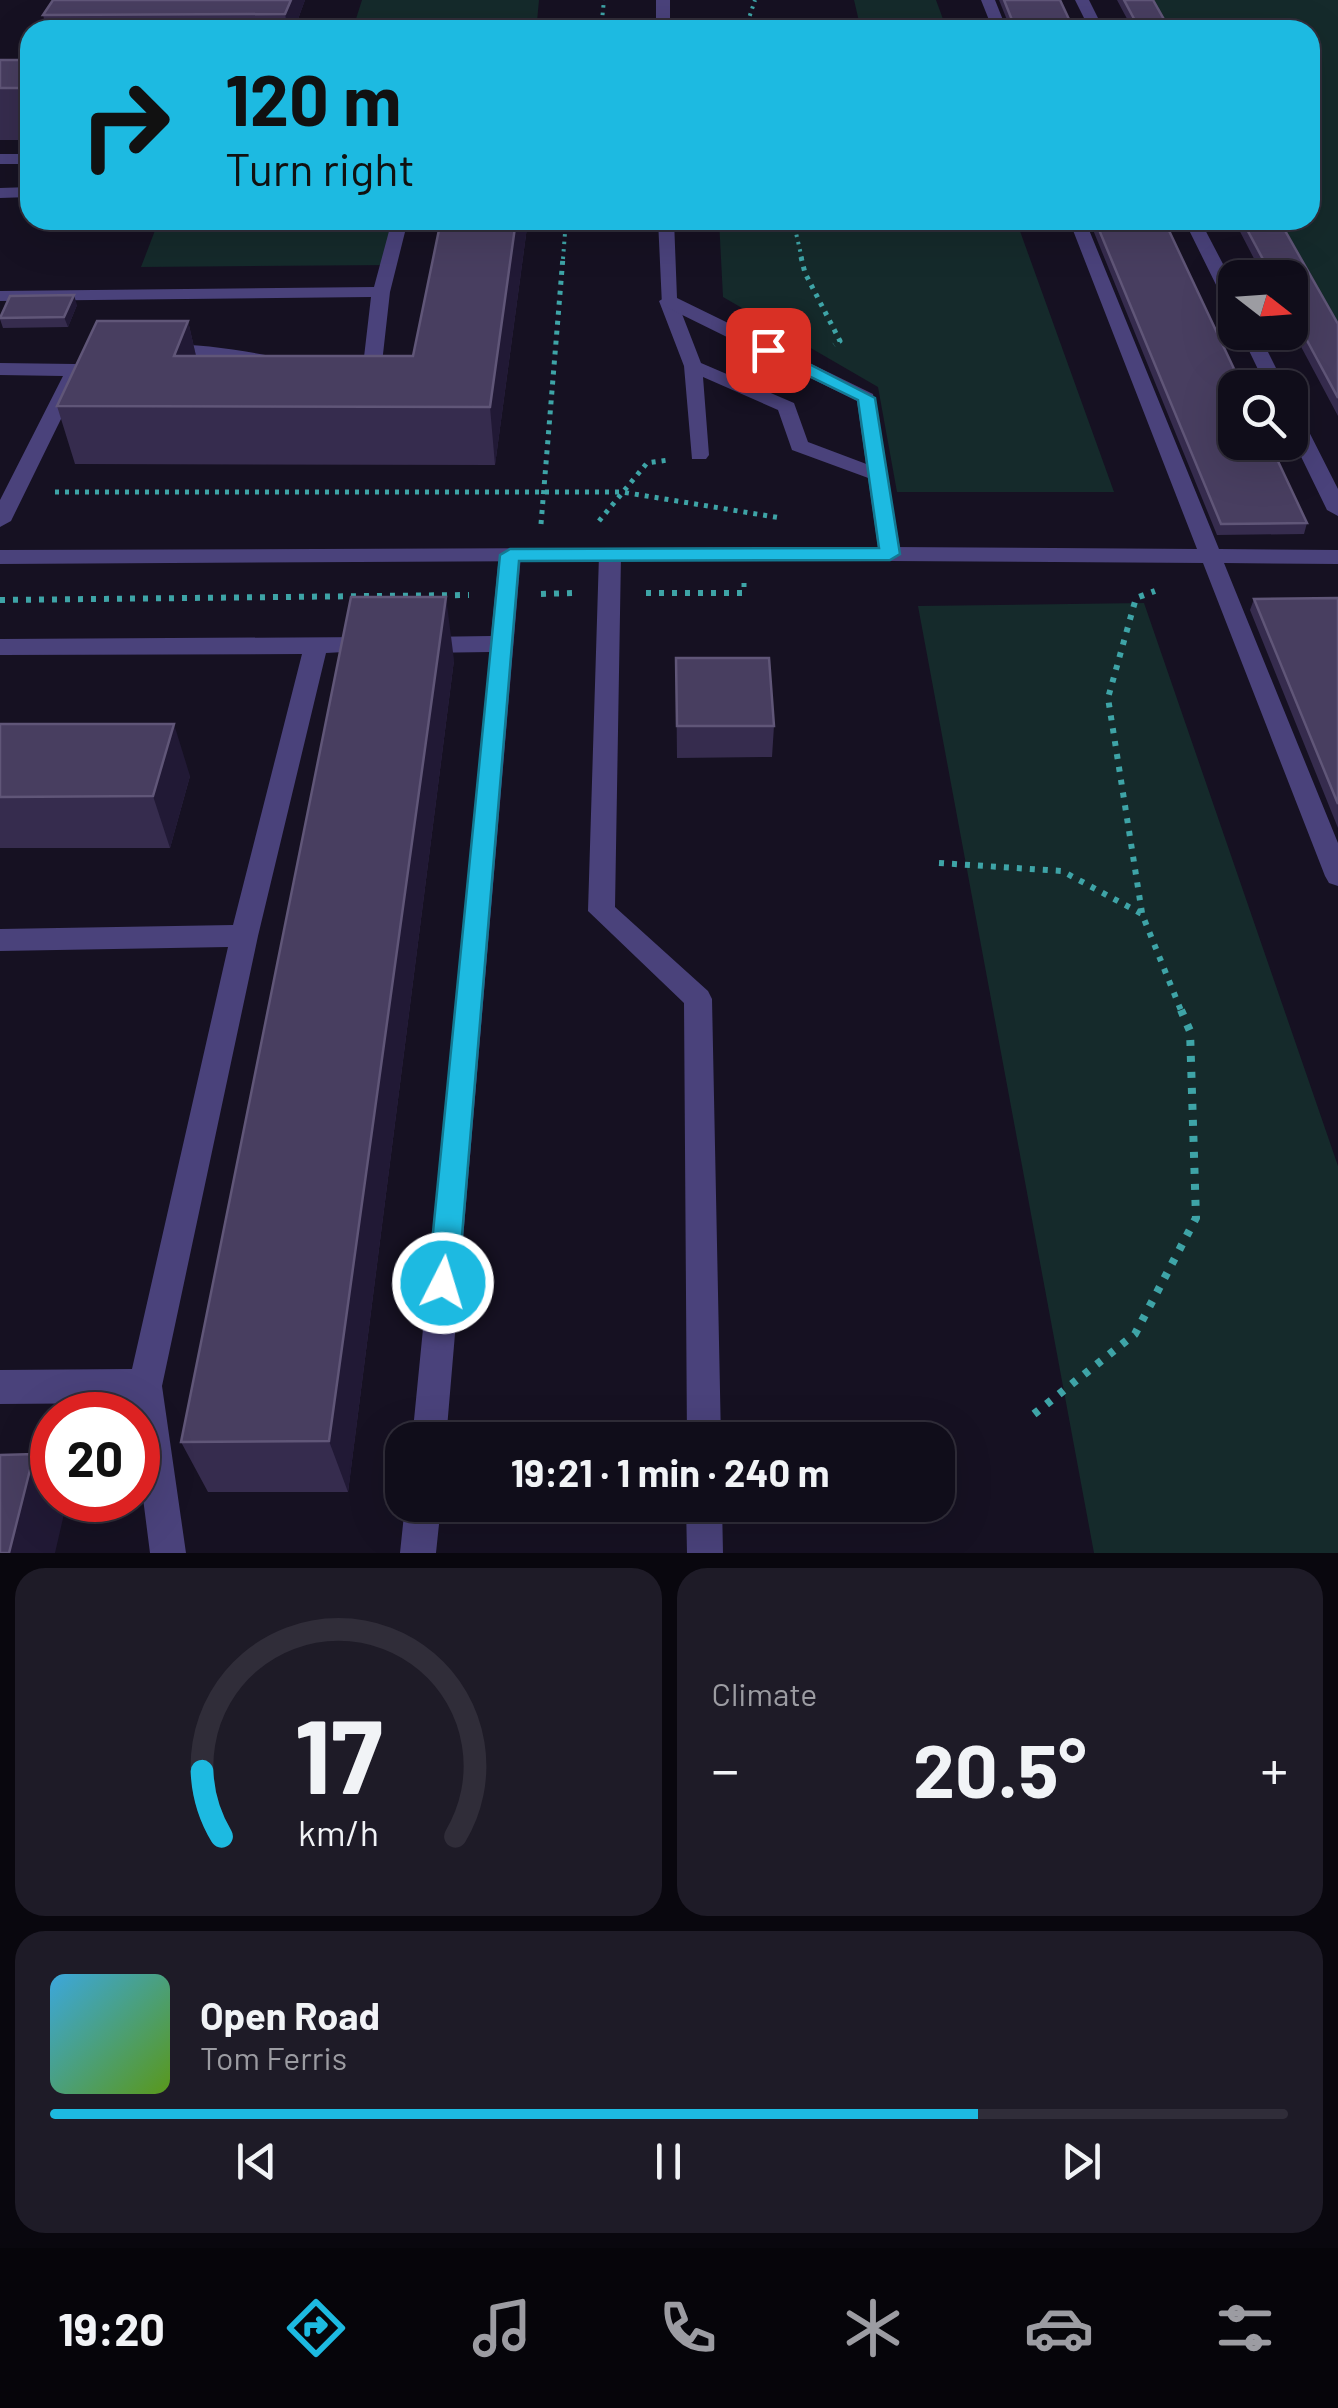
<!DOCTYPE html>
<meta charset="utf-8">
<style>
body{margin:0;font-family:Barlow,sans-serif;background:#1e1b27;color:#f1f3f6;height:100vh;display:flex;flex-direction:column;font-size:38px;white-space:nowrap}
*{box-sizing:border-box;margin:0}
p{font-size:32px;color:#9c9ca2}
.icon{flex:none;width:55px;height:55px;fill:none;stroke:currentColor;stroke-width:2;stroke-linecap:round;stroke-linejoin:round}
.map{position:relative;height:1553px;overflow:hidden}
.panel{display:flex;flex-direction:column;gap:15px;padding:15px;background:#09070e;flex:1}
.panel>*{flex:none}
.hud{position:absolute;left:20px;top:20px;width:1300px;height:210px;border-radius:30px;box-shadow:0 10px 40px #0002,0 0 0 2px #302d39;background:#1dbae1;color:#111;overflow:hidden}
.needle{width:65px;rotate:107deg}
.controls{position:absolute;left:1218px;top:260px;display:grid;gap:20px}
.controls a{display:grid;place-items:center;width:90px;height:90px;border-radius:20px;background:#100d1a;box-shadow:0 10px 40px #0002,0 0 0 2px #302d39;font-size:50px}
.speed{position:absolute;left:30px;top:1392px;display:flex;gap:20px;font-size:50px;font-weight:700;text-align:center}
.speed>*{display:grid;place-content:center;width:130px;height:130px;border-radius:50%;background:#100d1a;box-shadow:0 10px 40px #0002,0 0 0 2px #302d39;line-height:1}
.speed .limit{border:15px solid #d22;background:#fff;color:#111}
.pin{position:absolute;display:grid;place-items:center;width:85px;height:85px;color:#fff;margin:-42px;border-radius:20px;box-shadow:0 5px 15px #0006}
.me{position:absolute;width:110px;margin:-55px;rotate:5deg;stroke-linejoin:round;filter:drop-shadow(0 0 8px #0008)}
.turn{display:flex;align-items:center;gap:35px;height:210px;padding:0 40px;font-size:45px}
.turn .icon{width:130px;height:130px;stroke-width:2.5}
.turn b{display:block;font-size:70px;line-height:85px}
.big{font-size:75px;font-weight:700;line-height:1.1}
.panel .widget{flex:1;display:flex;flex-direction:column;justify-content:center;gap:15px;min-width:0;padding:0 35px;border-radius:30px;background:#1e1b27}
.panel .dial{align-items:center;gap:0}
.dial svg{height:260px;overflow:visible;fill:none;stroke:#302d39;stroke-width:7;stroke-linecap:round;text-anchor:middle}
.dial text{fill:#f1f3f6;stroke:none}
.song{display:flex;align-items:center;gap:30px}
.cover{width:120px;height:120px;border-radius:15px;background:linear-gradient(135deg,hsl(200 70% 55%),hsl(90 70% 35%))}
.played{height:10px;border-radius:5px;background:linear-gradient(90deg,#1dbae1 75%,#302d39 75%)}
.keys{display:flex;justify-content:space-around;direction:ltr}
.heat{display:flex;justify-content:space-between;align-items:center;font-size:55px;direction:ltr}
.panel .tiles{flex:1;display:grid;gap:15px;grid-template-columns:1fr 1fr}
.widget:last-child{grid-column:span 2}
.trip{position:absolute;left:385px;top:1422px;width:570px;height:100px;border-radius:30px;background:#100d1a;box-shadow:0 10px 40px #0002,0 0 0 2px #302d39;font-weight:700;line-height:100px;text-align:center}
.tab-bar{display:flex;height:160px;justify-content:space-around;align-items:center;background:#06050a;color:#9c9ca2}
.tab-bar .icon{width:70px;height:70px}
.tab-bar .on{color:#1dbae1}
.tab-bar b{font-size:45px;color:#f1f3f6}
.map>svg:first-child{display:block}
.green{fill:#152a2b}
.lines{fill:none;stroke-linecap:round;stroke-linejoin:round}
.path-far3{stroke:#3ea4a7;stroke-width:4;stroke-dasharray:2.5 5;stroke-linecap:butt}
.path-far2{stroke:#3ea4a7;stroke-width:5;stroke-dasharray:4 6;stroke-linecap:butt}
.path-far1{stroke:#3ea4a7;stroke-width:6;stroke-dasharray:5 8;stroke-linecap:butt}
.path{stroke:#3ea4a7;stroke-width:8;stroke-dasharray:6 10;stroke-linecap:butt}
.service{fill:#4a427b;fill-rule:evenodd}
.minor{fill:#4a427b;fill-rule:evenodd}
.wall{fill:#362c4e}
.shaded-wall{fill:#211935}
.building{fill:#483e60;stroke:#605678;stroke-width:2.5}
.route{fill:#1dbae1;stroke:#137992;stroke-width:2.5}
</style>
<div class="map">
<svg width="1338" height="1553" viewBox="0 0 1338 1553">
<rect width="100%" height="100%" fill="#161122"/>
<path class="green" d="M362,0H539L537,21L355,22Z
M854,0H936L947,30H861Z
M1148,0H1338V335L1273,220H1310V30H1165Z
M159,220H403L393,265L141,267Z
M719,220H1016L1114,492H897L878,387L723,297Z
M1144,603L1338,1166V1553H1094L918,606Z"/>
<g class="lines">
<path class="path-far3" d="M601,30L604,0
M745,30L755,0
M793,220L802,259
M563,259L566,220"/>
<path class="path-far2" d="M801,257L805,273L840,341L834,345
M55,492H622L781,518
M599,521L647,463L668,460
M541,524L563,257
M744,583V590"/>
<path class="path-far1" d="M646,593H744V587
M541,594L574,593
M0,600L469,595
M939,863L1062,871L1142,914L1182,1013
M1142,913L1108,698L1136,598L1155,591"/>
<path class="path" d="M1034,1414L1135,1334L1196,1218L1190,1031L1181,1010"/>
<path class="service" d="M981,0H995L1007,30H993Z
M1075,0H1089L1104,30H1090Z
M0,154H30V164H0Z
M30,187V197L0,198V188Z
M392,220H408L390,292L382,363C373,372 349,371 340,362L349,356L364,357L371,297L0,301V291L374,287Z
M1069,220H1085L1219,549L1338,550V564L1224,563L1338,843V886L1329,883L1325,876L1203,563L890,561L879,554L890,547L1197,549Z
M1184,220H1200L1235,287V310L1226,305Z
M668,296L677,301L701,363L794,403L808,442L885,471L888,475L885,479H871L792,450L778,410L703,377L709,455L706,459H692L684,366L659,301Z
M1240,332H1258L1286,388H1267Z
M161,344C200,344 234,349 271,356L273,360C254,376 232,359 212,356C193,353 173,358 154,354V346Z
M0,363L75,364L85,370L11,521L0,527V500L63,376L0,375Z
M1290,408L1300,414L1338,489V516L1327,510L1290,434Z
M510,548L521,555L446,1440H412L490,652L422,653L410,645L422,637L491,636L499,555Z
M610,548L621,555L615,907L708,991L712,999L721,1440H687L684,1003L588,911L599,555Z
M372,637L384,645L380,650L326,653L258,936L162,1386L186,1553H150L138,1459V1415H132L130,1403L0,1404V1370L132,1369L228,947L0,951V929L233,925L302,654L0,655V639Z
M405,1505H441L436,1553H400Z
M686,1505H722L723,1553H687Z"/>
<path class="minor" d="M656,0H670V30H656Z
M658,220H674L677,298L873,394L901,554L898,559L0,564V550L878,547L857,401L662,305Z"/>
</g>
<path class="wall" d="M53,0H305L294,30H47L43,15Z
M999,0H1060L1074,30H1011Z
M1117,0H1153L1170,30H1133Z
M0,60H30V140H0Z
M441,220H528L495,465L75,464L57,406L188,321L196,356H413Z
M1089,220H1164L1307,523L1304,534L1217,535Z
M1234,220H1279L1338,324V416L1290,326V278H1264Z
M77,305L68,327L3,328L0,319V317Z
M1338,598V828L1250,610L1254,599Z
M676,658L774,726L772,757L677,758Z
M454,660L348,1492H208L181,1442Z
M0,724L190,776L170,848H0Z"/>
<path class="shaded-wall" d="M291,0H305L294,30H288L285,14Z
M516,220H528L495,465L490,407Z
M74,295L77,305L68,327L64,317Z
M188,321L201,378L174,356Z
M446,597L454,660L348,1492L329,1441Z
M174,724L190,776L170,848L153,796Z
M34,1454L52,1480V1500H66L67,1501L55,1553H9Z"/>
<path class="building" d="M53,0H291L285,14L43,15Z
M1004,0H1060L1074,30H1016Z
M1124,0H1153L1170,30H1140Z
M0,60H30V88H0Z
M441,220H516L490,407L57,406L97,321H188L174,356H413Z
M1095,220H1164L1243,388H1235V442H1269L1307,523L1221,524Z
M1242,220H1279L1338,324V398L1290,309V278H1273Z
M74,295L64,317L0,318L10,296Z
M351,597H446L329,1441L181,1442Z
M1338,598V804L1254,599Z
M676,658H769L774,726H677Z
M0,724H174L153,796L0,797Z
M34,1454L9,1553H0V1455Z"/>
<path class="route" d="M762,346H774L875,398L900,554L890,560L519,561L458,1283L453,1293L443,1297L432,1293L428,1283L500,555L510,549L879,548L858,400L762,353Z"/>
</svg>
<div class="controls">
<a><svg class="needle" viewBox="-14 -14 28 28"><path d="M0-13l5 13h-10z" fill="#e53935"/><path d="M0 13l5-13h-10z" fill="#9c9ca2"/></svg></a>
<a><svg class="icon" aria-label="search" viewBox="0 0 24 24"><circle cx="10" cy="10" r="6"/><path d="M15 15l6 6"/></svg></a>
</div>
<div class="speed"><div class="limit">20</div></div>
<div class="pin" style="left:768px;top:350px;background:#d93025"><svg class="icon" aria-label="arrive" viewBox="0 0 24 24"><path d="M6 21V4h12l-3 4 3 4H6"/></svg></div>
<svg class="me" style="left:443px;top:1283px" viewBox="-20 -20 40 40"><circle r="17" fill="#1dbae1" stroke="#fff" stroke-width="3"/><path d="M0-11L8 9 0 5-8 9z" fill="#fff"/></svg>
<div class="trip">19:21 · 1 min · 240 m</div>
<div class="hud">
<div class="turn"><svg class="icon" aria-label="right" viewBox="0 0 24 24"><path d="M7 20v-9h11M14 6l5 5-5 5"/></svg><div><b>120 m</b>Turn right</div></div>
</div>
</div>
<section class="panel">
<div class="tiles">
<div class="widget dial"><svg viewBox="0 0 100 80">
<path d="M14 69A42 42 0 1 1 86 69"/>
<path d="M14 69A42 42 0 0 1 8 49" stroke="#1dbae1"/>
<text x="50" y="56" font-size="32" font-weight="700">17</text>
<text x="50" y="72" font-size="11">km/h</text>
</svg></div>
<div class="widget"><p>Climate</p>
<div class="heat"><a>−</a><b class="big">20.5°</b><a>+</a></div>
</div>
<div class="widget">
<div class="song"><i class="cover"></i><div><b>Open Road</b><p>Tom Ferris</p></div></div>
<div class="played"></div>
<div class="keys"><svg class="icon" aria-label="previous" viewBox="0 0 24 24"><path d="M18 5L8 12l10 7zM5 5v14"/></svg><svg class="icon" aria-label="pause" viewBox="0 0 24 24"><path d="M8 5v14M16 5v14"/></svg><svg class="icon" aria-label="next" viewBox="0 0 24 24"><path d="M6 5l10 7-10 7zM19 5v14"/></svg></div>
</div>
</div>
</section>
<nav class="tab-bar">
<b>19:20</b>
<svg class="icon on" aria-label="directions" viewBox="0 0 24 24"><path d="M12 3l9 9-9 9-9-9zM9 14v-3h6M13 9l2 2-2 2"/></svg>
<svg class="icon" aria-label="music" viewBox="0 0 24 24"><path d="M9 18V5l10-2v13"/><circle cx="6" cy="18" r="3"/><circle cx="16" cy="16" r="3"/></svg>
<svg class="icon" aria-label="phone" viewBox="0 0 24 24"><path d="M5 4h4l2 5-3 2q2 4 5 5l2-3 5 2v4C11 20 4 13 5 4z"/></svg>
<svg class="icon" aria-label="climate" viewBox="0 0 24 24"><path d="M12 3v18M4 7l16 10M4 17L20 7"/></svg>
<svg class="icon" aria-label="car" viewBox="0 0 24 24"><path d="M5 17H2v-5l4-1 3-4h7l3 4 3 1v5h-3M9 17h6M6 11h13"/><circle cx="7" cy="17" r="2"/><circle cx="17" cy="17" r="2"/></svg>
<svg class="icon" aria-label="filters" viewBox="0 0 24 24"><path d="M4 7h16M4 17h16"/><circle cx="9" cy="7" r="2"/><circle cx="15" cy="17" r="2"/></svg>
</nav>
